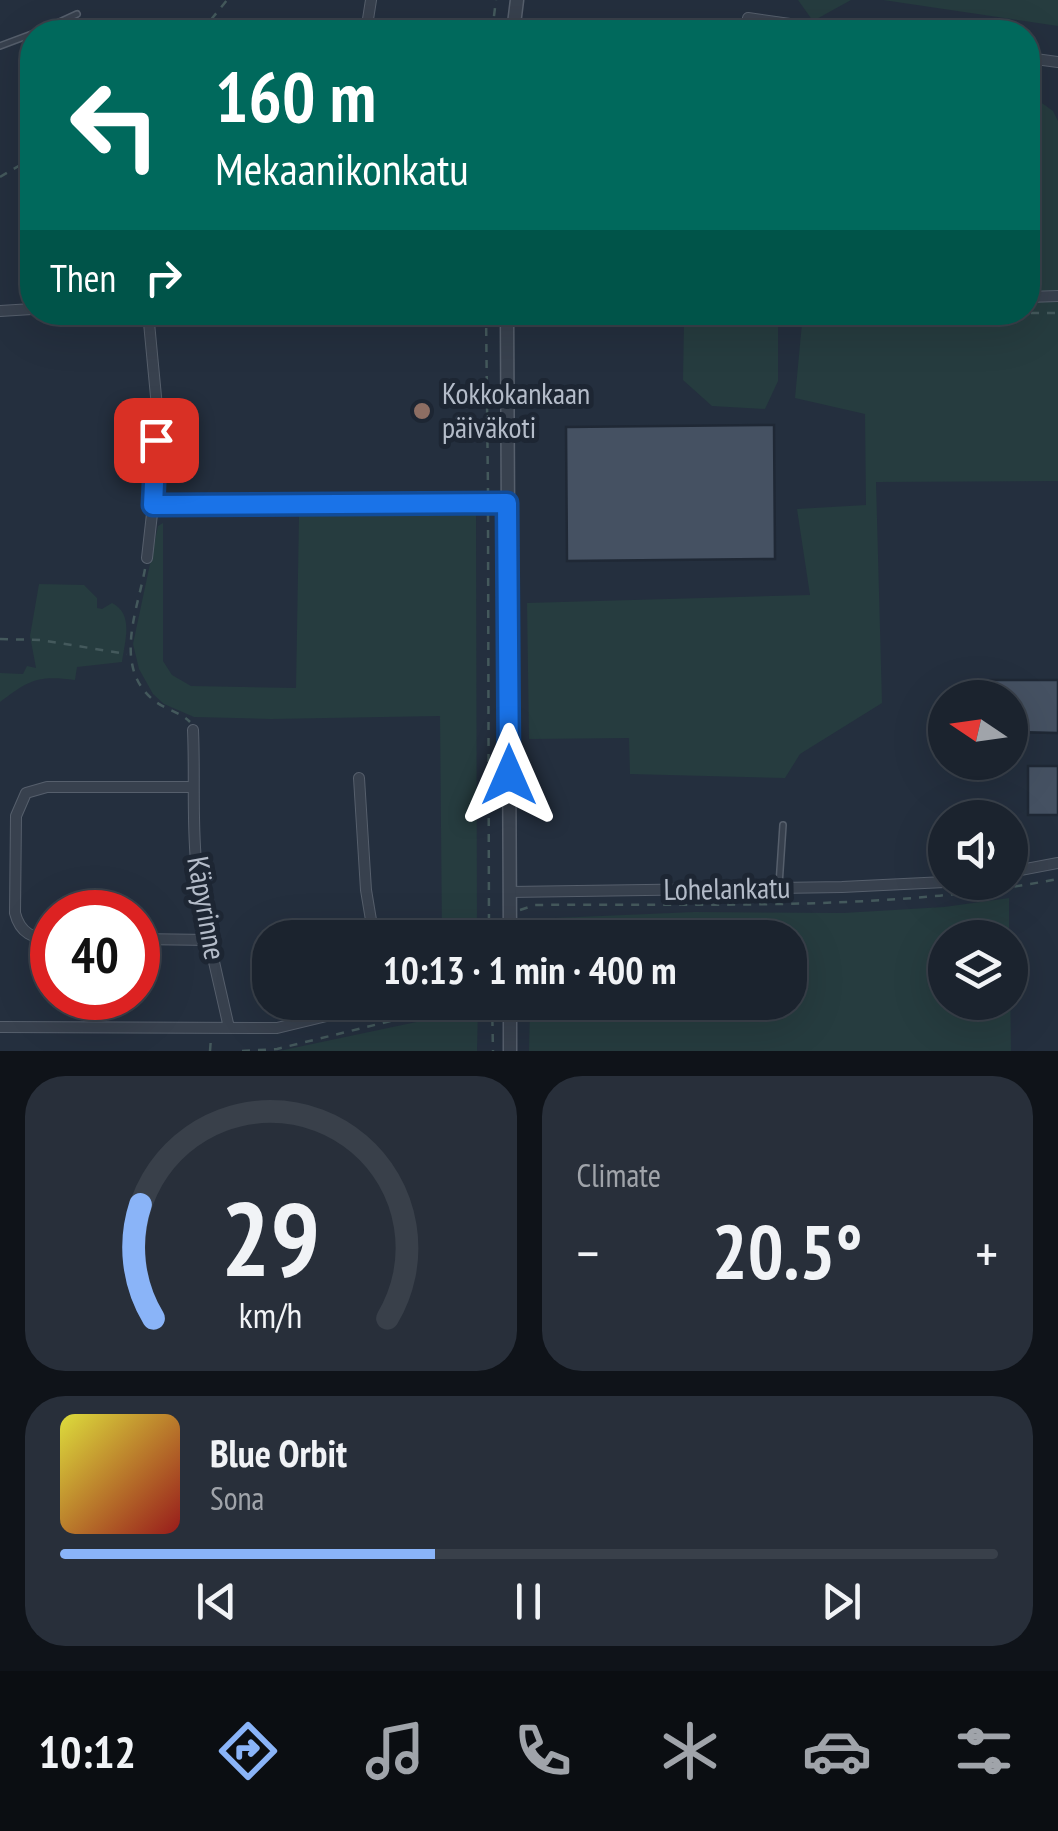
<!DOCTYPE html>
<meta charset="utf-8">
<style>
body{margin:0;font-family:"PT Sans Narrow",sans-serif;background:#282f3a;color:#f1f3f6;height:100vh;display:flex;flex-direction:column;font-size:38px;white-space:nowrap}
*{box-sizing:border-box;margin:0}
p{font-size:32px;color:#a0a4aa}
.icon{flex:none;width:55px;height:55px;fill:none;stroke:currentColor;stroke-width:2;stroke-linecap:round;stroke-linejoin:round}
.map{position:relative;height:1051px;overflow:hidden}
.details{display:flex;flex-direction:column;gap:25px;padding:25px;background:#0f1319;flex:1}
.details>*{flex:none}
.hud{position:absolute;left:20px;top:20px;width:1020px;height:305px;border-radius:40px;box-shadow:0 10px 40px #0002,0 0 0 2px #39404a;background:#00695c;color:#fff;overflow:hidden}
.needle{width:65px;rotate:283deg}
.buttons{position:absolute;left:928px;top:680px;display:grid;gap:20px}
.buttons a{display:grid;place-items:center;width:100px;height:100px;border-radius:50%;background:#1b232e;box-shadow:0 10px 40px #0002,0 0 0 2px #39404a;font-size:50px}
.speed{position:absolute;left:30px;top:890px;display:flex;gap:20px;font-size:50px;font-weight:700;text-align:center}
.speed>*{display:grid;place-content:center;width:130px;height:130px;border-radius:50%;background:#1b232e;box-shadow:0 10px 40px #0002,0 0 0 2px #39404a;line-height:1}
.speed .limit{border:15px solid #d22;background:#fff;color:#111}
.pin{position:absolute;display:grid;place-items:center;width:85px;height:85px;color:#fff;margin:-42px;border-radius:20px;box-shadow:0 5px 15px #0006}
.me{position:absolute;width:110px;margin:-55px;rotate:0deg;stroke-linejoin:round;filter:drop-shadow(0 0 8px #0008)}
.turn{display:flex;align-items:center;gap:35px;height:210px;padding:0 30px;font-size:45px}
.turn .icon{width:130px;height:130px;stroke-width:2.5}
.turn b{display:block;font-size:70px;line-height:85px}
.then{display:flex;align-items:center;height:95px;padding:0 30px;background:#0003;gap:20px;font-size:38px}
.big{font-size:75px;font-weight:800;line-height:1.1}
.details .widget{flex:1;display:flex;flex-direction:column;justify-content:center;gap:15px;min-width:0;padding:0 35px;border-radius:40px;background:#282f3a}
.details .dial{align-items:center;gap:0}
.dial svg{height:260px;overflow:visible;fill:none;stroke:#39404a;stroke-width:7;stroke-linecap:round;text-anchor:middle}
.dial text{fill:#f1f3f6;stroke:none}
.song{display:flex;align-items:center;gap:30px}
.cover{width:120px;height:120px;border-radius:15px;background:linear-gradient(135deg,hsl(60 70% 55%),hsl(0 70% 35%))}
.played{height:10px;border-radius:5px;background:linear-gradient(90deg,#8ab4f8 40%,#39404a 40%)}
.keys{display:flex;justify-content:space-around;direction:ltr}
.heat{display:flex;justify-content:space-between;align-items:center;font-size:55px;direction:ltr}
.details .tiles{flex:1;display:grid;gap:25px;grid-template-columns:1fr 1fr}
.widget:last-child{grid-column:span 2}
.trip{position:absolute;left:252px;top:920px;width:555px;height:100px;border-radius:40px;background:#1b232e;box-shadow:0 10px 40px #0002,0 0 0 2px #39404a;font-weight:800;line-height:100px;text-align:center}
.tabs{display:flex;height:160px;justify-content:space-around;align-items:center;background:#0b0e12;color:#a0a4aa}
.tabs .icon{width:70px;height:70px}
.tabs .selected{color:#8ab4f8}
.tabs b{font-size:45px;color:#f1f3f6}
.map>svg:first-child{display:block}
.green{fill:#263c3f}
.building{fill:#455162;stroke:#1f2835;stroke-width:2.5}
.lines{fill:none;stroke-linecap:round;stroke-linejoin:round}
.service-casing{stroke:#565f6c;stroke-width:8}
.minor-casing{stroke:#565f6c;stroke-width:12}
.tertiary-casing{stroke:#565f6c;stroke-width:15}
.path{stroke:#44595c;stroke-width:2.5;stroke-dasharray:8 8;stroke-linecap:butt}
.service{stroke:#38414e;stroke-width:5}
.minor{stroke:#38414e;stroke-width:10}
.tertiary{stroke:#38414e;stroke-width:12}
.route-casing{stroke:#114b97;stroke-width:25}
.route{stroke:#1a73e8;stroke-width:18}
.education-dot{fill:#8d6e63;stroke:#1d2633;stroke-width:4}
.labels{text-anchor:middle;stroke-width:10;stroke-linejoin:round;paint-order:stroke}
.poi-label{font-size:30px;fill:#b4bcc9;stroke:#1d2633;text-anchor:start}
.street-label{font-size:30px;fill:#b4bcc9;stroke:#1d2633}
</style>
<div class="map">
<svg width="1058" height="1051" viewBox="0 0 1058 1051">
<rect width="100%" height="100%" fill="#242f3e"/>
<path class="green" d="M798,0H851L813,21Z
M883,0H1058V26Z
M1028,93L1053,111L1058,121V481L876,482L882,703L800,754L785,778L630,774L629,738L529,739L527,603L810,595L797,509L866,505L865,414L795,398L802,323L858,320V312H1028Z
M684,322L778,323V381L765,409L712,406L683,380Z
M476,514L477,937H442L440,716L271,719L194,717L164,704L153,694L139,669L133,644L158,526L163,523V661L172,675L191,686L296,688L299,516Z
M39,584L84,585L97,598V608L102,609L112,603C134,614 125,640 122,662L77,667L75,680C38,675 29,680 0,702V673L23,674L27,666L36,668L30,636Z
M1009,898V937L945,938V1002H1010V975L1011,1051H529L530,1003L790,1002V938L532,937V919L694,912L843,913L944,907Z
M478,1009L477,1051H279Z"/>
<path class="building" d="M774,425L775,559L567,561L566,427Z
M990,680H1058V733L1010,732V698H990Z
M1028,766H1058V815H1028Z"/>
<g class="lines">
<defs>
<path id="service" d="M38,32L77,14
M0,46L32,34
M779,885L783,825"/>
<path id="minor" d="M748,18L847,32
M366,32L371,0
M1028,58L1058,62
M1028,297L1058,296
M0,311L32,309
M153,505L507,503
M147,558L153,505L157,407L148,312
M193,730C195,774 192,817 196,861C202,917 217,973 229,1028
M359,778L366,890L374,938
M1010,872L1058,863
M510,892L842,887L945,882
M52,939C33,939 20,933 15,913L16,816L26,793L47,787H193
M138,939L210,940
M0,1027L277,1028L384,1002"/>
<path id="tertiary" d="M513,32L517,0
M507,312L510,938
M510,1051V1002"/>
</defs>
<use href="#service" class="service-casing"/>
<use href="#minor" class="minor-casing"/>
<use href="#tertiary" class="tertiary-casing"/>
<path class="path" d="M201,32L227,0
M492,32L496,0
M0,177L32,158
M486,312L488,491
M519,314L1058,313
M160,320L218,317L496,316
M488,514L489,938
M145,569C137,612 112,669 156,702C167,710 180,712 190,722
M0,639L40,640L127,654
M520,910L535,905C710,903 886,912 1058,879
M405,1002L409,1015
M492,1002L493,1051
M210,1051L211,1038
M242,1051L277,1049L468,1002"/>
<use href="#service" class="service"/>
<use href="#minor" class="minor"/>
<use href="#tertiary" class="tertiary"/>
</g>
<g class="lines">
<defs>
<path id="route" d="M156,440L153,505L507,503L509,775"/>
</defs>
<use href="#route" class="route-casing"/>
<use href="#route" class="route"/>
</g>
<circle class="education-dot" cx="422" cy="411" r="10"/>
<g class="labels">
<g class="poi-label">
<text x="442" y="404">Kokkokankaan<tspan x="442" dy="34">päiväkoti</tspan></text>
</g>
<g class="street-label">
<text transform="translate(727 889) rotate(-1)" y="10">Lohelankatu</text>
<text transform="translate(206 908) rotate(80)" y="10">Käpyrinne</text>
</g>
</g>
</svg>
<div class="buttons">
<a><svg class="needle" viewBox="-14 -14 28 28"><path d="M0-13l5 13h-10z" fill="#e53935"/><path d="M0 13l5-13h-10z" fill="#a0a4aa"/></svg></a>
<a><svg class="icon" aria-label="sound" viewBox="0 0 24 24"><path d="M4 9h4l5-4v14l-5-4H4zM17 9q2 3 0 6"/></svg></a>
<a><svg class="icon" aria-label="layers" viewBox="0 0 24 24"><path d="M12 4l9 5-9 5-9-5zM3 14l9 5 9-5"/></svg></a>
</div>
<div class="speed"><div class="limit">40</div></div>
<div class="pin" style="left:156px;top:440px;background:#d93025"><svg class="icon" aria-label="arrive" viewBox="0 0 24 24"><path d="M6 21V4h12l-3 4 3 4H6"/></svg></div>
<svg class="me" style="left:509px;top:775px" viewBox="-20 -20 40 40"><path d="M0-17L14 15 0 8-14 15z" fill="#1a73e8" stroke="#fff" stroke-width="4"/></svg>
<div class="trip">10:13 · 1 min · 400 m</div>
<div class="hud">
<div class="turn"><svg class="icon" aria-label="left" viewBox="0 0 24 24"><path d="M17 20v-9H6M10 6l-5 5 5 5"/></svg><div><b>160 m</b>Mekaanikonkatu</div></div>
<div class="then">Then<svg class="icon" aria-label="right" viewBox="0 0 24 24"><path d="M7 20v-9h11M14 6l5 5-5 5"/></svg></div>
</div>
</div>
<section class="details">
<div class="tiles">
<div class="widget dial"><svg viewBox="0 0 100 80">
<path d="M14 69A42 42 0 1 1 86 69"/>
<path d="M14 69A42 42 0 0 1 10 34" stroke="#8ab4f8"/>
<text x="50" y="56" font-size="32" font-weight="700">29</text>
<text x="50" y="72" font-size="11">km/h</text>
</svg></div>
<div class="widget"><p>Climate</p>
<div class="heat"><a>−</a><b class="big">20.5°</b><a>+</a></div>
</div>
<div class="widget">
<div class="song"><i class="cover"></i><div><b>Blue Orbit</b><p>Sona</p></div></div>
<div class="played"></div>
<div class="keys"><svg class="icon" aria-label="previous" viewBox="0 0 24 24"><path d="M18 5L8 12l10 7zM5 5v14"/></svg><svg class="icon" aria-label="pause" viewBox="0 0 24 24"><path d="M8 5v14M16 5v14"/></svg><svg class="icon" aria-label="next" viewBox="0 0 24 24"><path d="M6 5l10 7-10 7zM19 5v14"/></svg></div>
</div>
</div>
</section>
<nav class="tabs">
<b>10:12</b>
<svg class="icon selected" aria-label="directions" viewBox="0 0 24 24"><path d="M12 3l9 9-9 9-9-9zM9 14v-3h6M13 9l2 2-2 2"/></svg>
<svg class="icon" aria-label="music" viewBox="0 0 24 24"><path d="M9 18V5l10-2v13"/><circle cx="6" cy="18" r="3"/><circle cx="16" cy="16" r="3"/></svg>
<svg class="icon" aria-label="phone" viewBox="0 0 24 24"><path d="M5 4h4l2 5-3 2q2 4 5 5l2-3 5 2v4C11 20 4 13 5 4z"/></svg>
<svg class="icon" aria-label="climate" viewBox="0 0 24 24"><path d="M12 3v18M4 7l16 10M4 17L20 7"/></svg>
<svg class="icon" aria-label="car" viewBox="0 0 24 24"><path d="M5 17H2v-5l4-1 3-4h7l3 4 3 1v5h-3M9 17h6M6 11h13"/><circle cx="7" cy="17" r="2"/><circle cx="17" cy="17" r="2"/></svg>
<svg class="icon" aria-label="filters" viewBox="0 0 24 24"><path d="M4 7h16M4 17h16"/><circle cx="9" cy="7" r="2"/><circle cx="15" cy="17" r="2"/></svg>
</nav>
